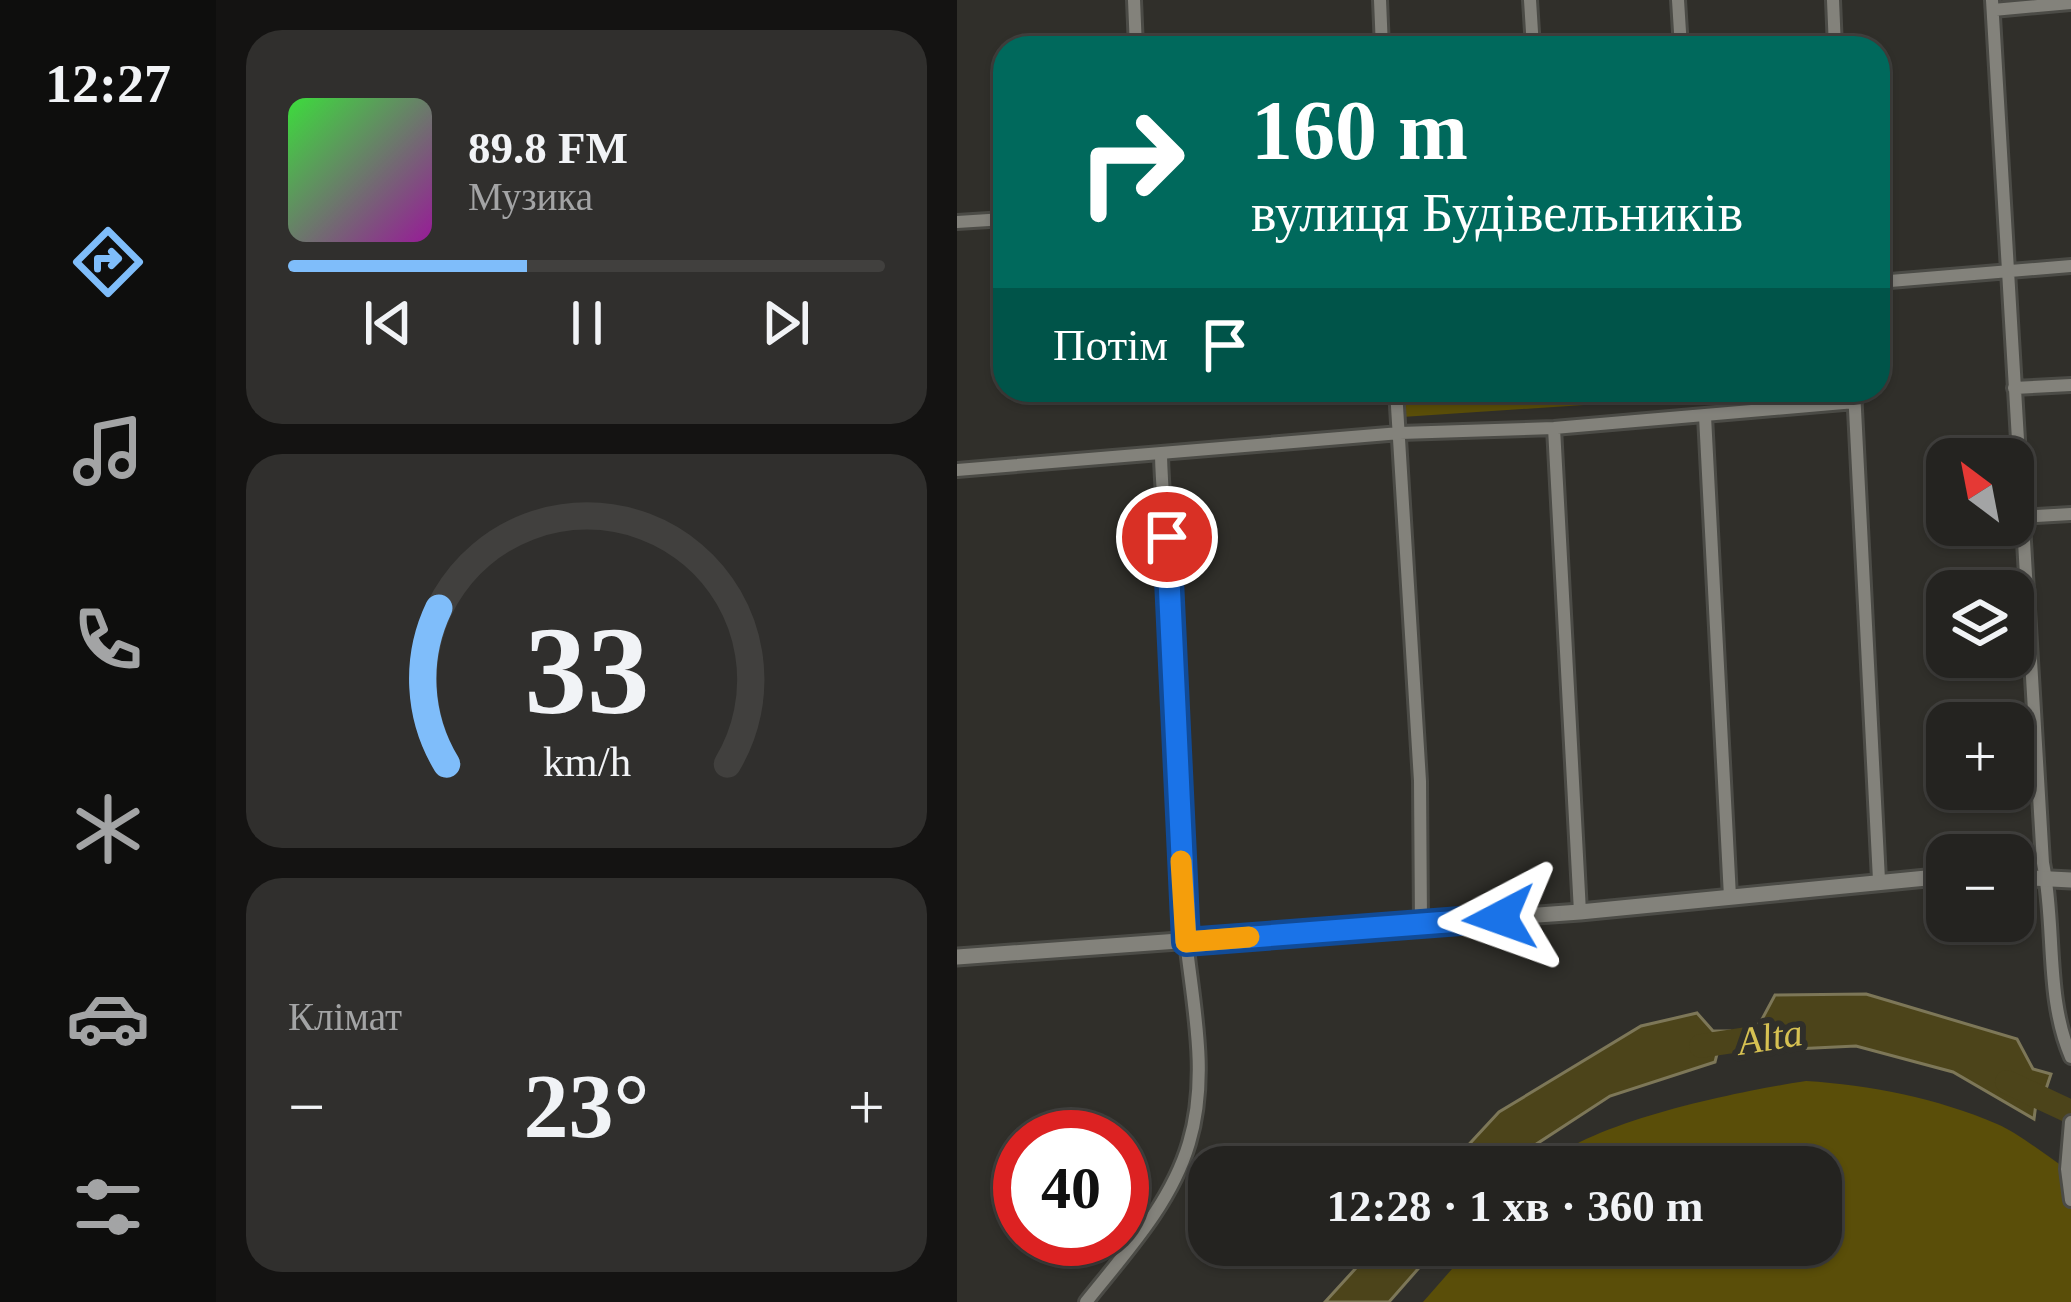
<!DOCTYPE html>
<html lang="uk">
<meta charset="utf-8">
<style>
body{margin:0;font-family:Georgia,serif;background:#302f2d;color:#f1f3f6;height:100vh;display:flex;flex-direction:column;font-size:45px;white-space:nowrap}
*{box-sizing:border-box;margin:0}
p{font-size:39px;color:#a3a4a5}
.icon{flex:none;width:66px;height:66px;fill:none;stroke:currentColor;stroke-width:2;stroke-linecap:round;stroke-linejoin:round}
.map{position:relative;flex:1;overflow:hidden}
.details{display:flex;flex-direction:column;gap:30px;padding:30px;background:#141312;width:741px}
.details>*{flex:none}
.banner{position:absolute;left:36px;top:36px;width:897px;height:366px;border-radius:36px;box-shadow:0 3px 9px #0004,0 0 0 3px #41403e;background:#00695c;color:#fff;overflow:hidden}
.needle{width:78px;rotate:328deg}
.buttons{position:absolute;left:969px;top:438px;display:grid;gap:24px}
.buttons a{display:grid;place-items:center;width:108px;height:108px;border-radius:24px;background:#242320;box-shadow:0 3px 9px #0004,0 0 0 3px #41403e;font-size:60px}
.speed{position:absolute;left:36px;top:1110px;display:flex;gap:24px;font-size:60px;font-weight:700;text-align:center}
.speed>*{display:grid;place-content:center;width:156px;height:156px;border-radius:50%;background:#242320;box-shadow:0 3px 9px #0004,0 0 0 3px #41403e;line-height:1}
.speed .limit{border:18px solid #d22;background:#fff;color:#111}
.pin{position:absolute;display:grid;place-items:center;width:102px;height:102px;color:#fff;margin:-51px;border:6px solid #fff;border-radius:50%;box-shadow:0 3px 12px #0007}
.me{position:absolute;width:132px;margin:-66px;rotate:266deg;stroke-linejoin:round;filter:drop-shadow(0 0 9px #0008)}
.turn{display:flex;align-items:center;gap:42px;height:252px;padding:0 60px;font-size:54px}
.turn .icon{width:156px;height:156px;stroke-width:2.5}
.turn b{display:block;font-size:84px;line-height:102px}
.then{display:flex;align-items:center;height:114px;padding:0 60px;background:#0003;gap:24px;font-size:45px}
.big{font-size:90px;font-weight:700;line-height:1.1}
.details .card{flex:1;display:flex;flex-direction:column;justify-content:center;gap:18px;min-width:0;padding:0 42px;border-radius:36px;background:#302f2d}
.details .dial{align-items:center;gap:0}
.dial svg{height:312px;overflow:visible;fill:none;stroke:#41403e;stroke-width:7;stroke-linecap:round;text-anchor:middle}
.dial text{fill:#f1f3f6;stroke:none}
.song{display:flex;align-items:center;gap:36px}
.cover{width:144px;height:144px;border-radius:18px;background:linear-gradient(135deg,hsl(120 70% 55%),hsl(300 70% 35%))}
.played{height:12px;border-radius:6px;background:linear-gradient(90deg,#7fbdfa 40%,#41403e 40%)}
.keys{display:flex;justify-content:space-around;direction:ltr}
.heat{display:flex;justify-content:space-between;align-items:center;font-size:66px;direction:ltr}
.trip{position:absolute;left:231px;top:1146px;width:654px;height:120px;border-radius:36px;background:#242320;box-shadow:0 3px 9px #0004,0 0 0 3px #41403e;font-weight:700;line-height:120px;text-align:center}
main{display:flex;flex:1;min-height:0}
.tabs{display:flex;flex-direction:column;width:216px;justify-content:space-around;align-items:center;background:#0e0e0d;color:#a3a4a5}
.tabs .icon{width:84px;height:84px}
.tabs .active{color:#7fbdfa}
.tabs b{font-size:54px;color:#f1f3f6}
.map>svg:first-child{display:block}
.green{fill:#5a4e09}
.water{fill:#4c441a;stroke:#7d7758;stroke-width:3}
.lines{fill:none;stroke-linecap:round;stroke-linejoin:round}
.river{stroke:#4c441a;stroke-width:24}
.minor-casing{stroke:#4b4b46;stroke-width:18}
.tertiary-casing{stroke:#4b4b46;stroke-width:21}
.minor{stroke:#83827b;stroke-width:12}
.tertiary{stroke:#83827b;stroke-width:15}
.route-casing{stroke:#114b97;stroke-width:30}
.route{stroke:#1a73e8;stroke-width:21}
.slow{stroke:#f59e0b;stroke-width:21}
.labels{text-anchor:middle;stroke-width:12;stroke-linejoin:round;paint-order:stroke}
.water-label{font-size:39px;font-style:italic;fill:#d6c152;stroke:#302f2a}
</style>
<main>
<nav class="tabs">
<b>12:27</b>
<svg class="icon active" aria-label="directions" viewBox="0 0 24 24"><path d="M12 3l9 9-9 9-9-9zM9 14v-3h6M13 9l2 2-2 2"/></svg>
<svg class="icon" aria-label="music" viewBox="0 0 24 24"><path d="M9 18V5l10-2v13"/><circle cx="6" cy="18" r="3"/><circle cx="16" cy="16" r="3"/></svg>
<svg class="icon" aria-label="phone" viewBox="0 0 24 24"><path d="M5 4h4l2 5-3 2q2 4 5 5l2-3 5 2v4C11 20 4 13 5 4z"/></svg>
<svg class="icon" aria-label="climate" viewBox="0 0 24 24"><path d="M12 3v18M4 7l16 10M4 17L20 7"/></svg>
<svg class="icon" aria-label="car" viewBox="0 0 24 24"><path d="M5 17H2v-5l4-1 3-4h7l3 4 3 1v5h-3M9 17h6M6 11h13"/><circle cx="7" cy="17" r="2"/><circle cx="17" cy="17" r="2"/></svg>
<svg class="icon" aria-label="filters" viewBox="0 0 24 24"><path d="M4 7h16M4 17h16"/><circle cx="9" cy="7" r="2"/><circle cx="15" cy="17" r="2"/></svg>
</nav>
<section class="details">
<div class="card">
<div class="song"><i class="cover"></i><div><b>89.8 FM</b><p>Музика</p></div></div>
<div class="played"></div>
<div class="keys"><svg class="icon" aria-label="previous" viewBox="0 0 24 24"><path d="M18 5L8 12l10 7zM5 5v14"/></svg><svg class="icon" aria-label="pause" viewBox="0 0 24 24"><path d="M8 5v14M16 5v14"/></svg><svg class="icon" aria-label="next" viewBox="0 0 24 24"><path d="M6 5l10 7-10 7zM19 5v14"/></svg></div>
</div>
<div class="card dial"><svg viewBox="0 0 100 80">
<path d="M14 69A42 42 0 1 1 86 69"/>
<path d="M14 69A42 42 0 0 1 12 29" stroke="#7fbdfa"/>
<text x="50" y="56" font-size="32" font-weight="700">33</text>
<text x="50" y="72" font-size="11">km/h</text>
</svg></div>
<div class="card"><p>Клімат</p>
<div class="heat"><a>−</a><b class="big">23°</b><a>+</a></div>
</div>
</section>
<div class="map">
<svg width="1114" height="1302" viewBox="0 0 1114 1302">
<rect width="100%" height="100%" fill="#302f2a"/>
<path class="green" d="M443,390H854L445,417Z
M849,1081C913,1085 980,1098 1040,1124C1063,1134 1088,1155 1110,1169L1114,1200V1302H466L516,1245H864V1167H586C632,1121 784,1091 849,1081Z"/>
<path class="water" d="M909,994L1060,1039L1076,1069L1094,1074L1089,1089L1081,1088L1077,1119L996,1072L899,1046L795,1051L792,1029L803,1023L818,995Z
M740,1013L756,1031H773L776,1048L760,1054L758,1062L653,1096L561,1156L551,1167H491L542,1112L684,1026Z
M420,1245H482L432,1302H368Z"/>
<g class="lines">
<path class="river" d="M744,1046L822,1034
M1050,1082L1114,1112"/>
<defs>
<path id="minor" d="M177,0L179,48
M423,0L425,48
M573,0L576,48
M721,0L724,48
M876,0L878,48
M1035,0L1086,863C1099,927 1088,997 1114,1057
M1036,10L1114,3
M0,222L48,219
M921,282L1114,266
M1057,388L1114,385
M439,390L463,781L464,924
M897,390L922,880
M748,416L773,897
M597,428L623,912
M0,470L443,433L597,428L898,402
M1064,517L1114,514
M1114,1122L1110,1169L1114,1200
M129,1302C168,1253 214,1204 232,1143C255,1067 231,986 226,909C220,812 221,715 216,618C214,563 205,510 204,455"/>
<path id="tertiary" d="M1056,877L1114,880
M0,957L623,912L990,876"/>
</defs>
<use href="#minor" class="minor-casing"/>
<use href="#tertiary" class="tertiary-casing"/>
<use href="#minor" class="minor"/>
<use href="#tertiary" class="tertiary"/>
</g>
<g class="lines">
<defs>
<path id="route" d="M210,537L229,942L543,918"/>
</defs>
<use href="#route" class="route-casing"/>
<use href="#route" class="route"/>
<path class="slow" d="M224,861L229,942L292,937"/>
</g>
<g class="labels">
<g class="water-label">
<text transform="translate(813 1036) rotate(-9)" y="14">Alta</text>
</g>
</g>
</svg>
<div class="buttons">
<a><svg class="needle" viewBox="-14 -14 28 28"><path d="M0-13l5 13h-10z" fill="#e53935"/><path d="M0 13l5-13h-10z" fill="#a3a4a5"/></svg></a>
<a><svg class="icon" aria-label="layers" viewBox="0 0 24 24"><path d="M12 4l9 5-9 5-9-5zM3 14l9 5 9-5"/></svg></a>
<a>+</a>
<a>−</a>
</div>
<div class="speed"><div class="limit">40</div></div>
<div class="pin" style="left:210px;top:537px;background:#d93025"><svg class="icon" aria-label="arrive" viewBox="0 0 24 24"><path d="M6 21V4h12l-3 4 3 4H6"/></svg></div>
<svg class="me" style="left:543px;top:918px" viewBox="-20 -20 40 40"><path d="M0-17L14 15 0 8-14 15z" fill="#1a73e8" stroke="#fff" stroke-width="4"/></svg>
<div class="trip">12:28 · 1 хв · 360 m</div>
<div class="banner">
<div class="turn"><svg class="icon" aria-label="right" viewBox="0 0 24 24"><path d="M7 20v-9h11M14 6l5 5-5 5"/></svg><div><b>160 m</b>вулиця Будівельників</div></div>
<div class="then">Потім<svg class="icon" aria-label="arrive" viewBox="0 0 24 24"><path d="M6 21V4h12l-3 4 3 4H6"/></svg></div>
</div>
</div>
</main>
